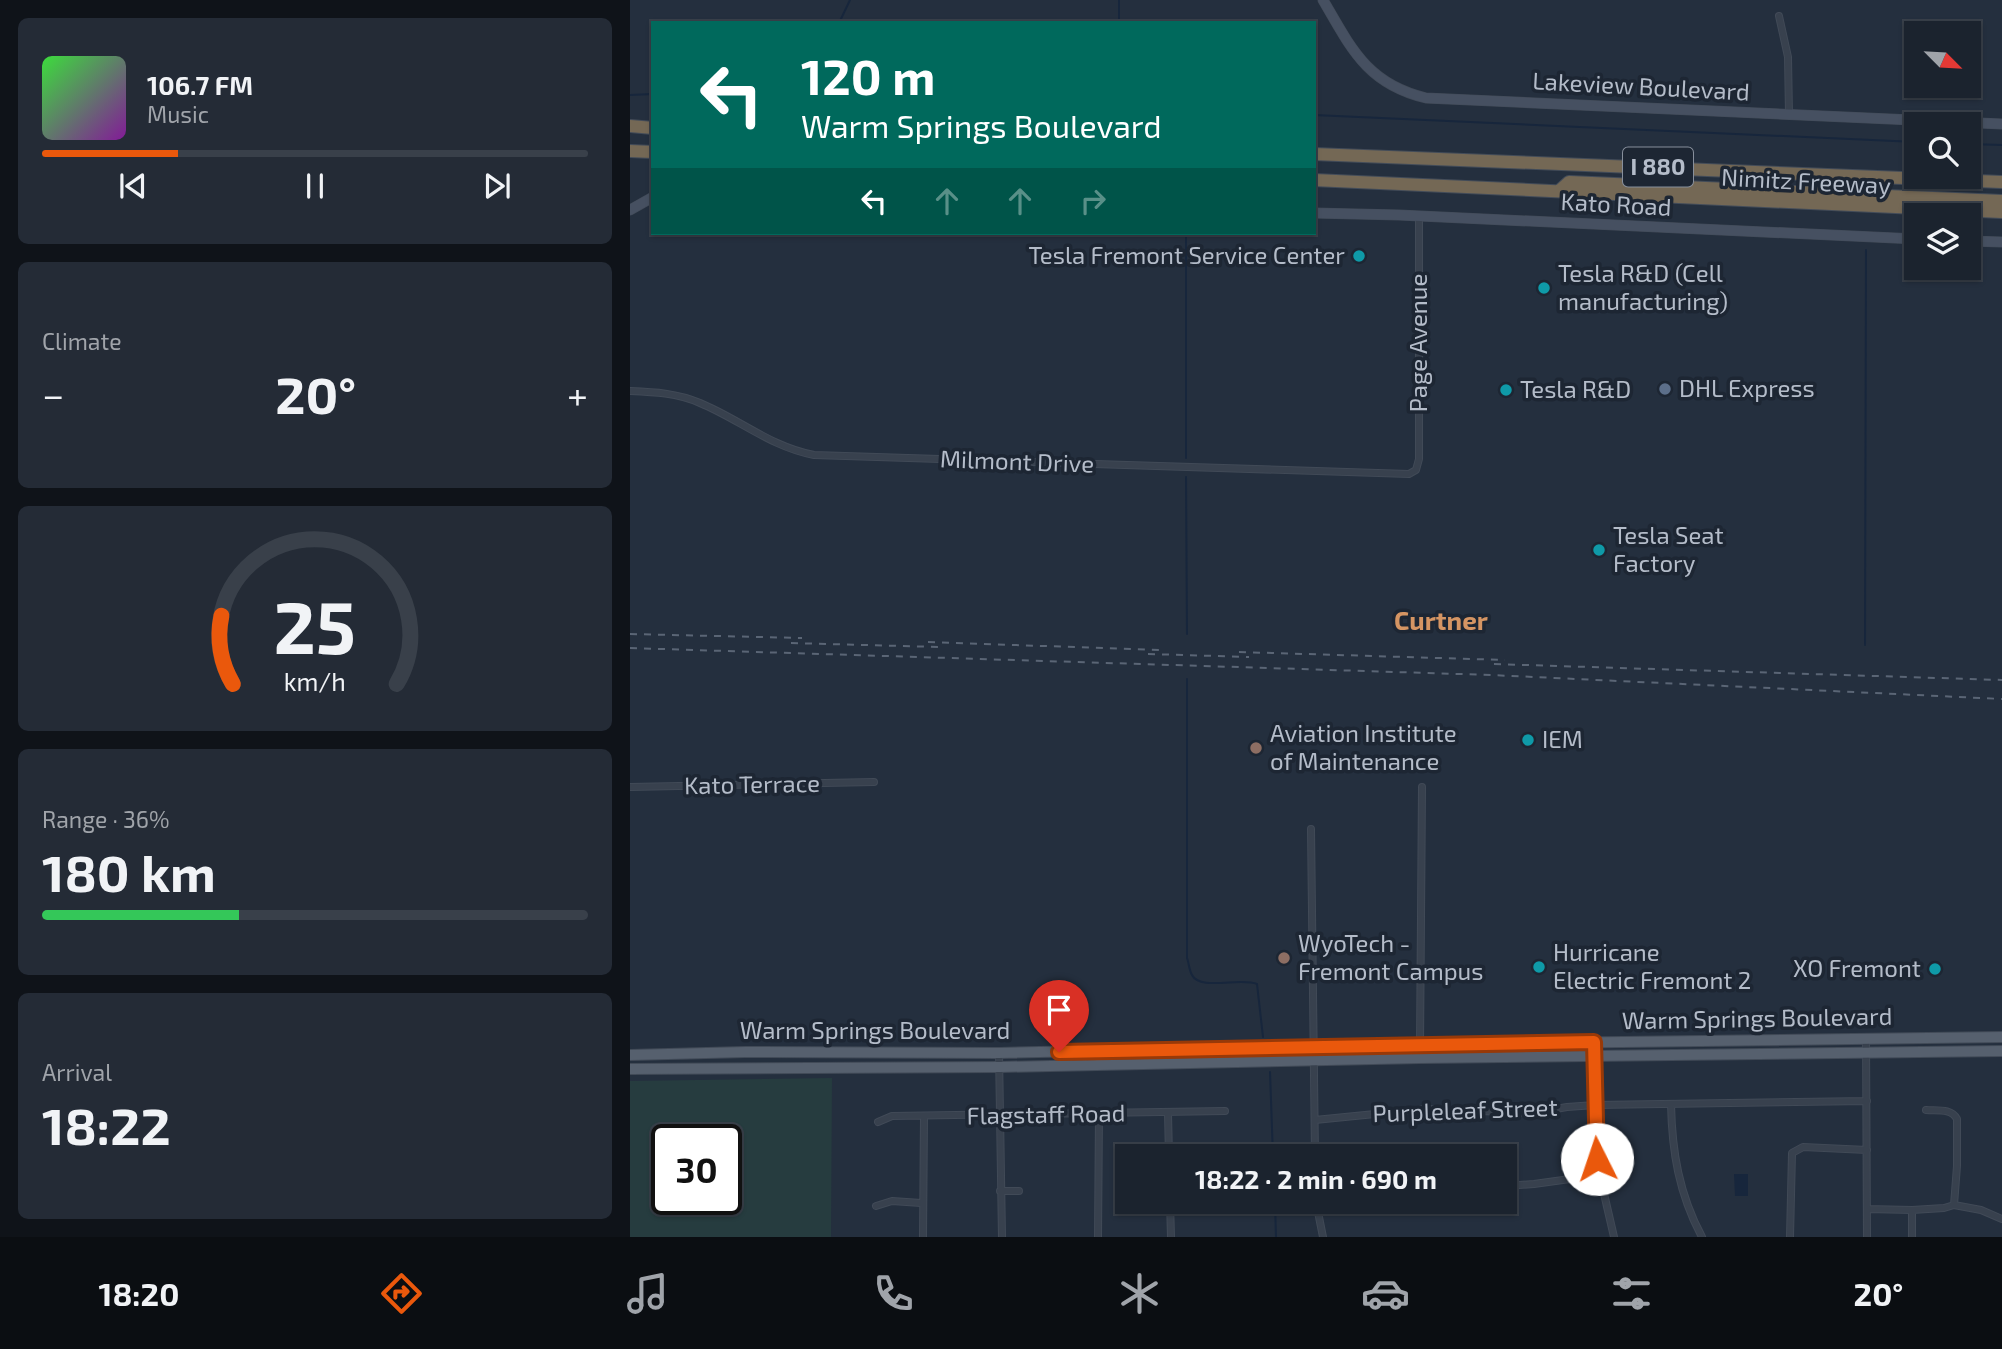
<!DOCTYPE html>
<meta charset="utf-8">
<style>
body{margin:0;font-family:"Exo 2",sans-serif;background:#242b36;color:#f1f3f6;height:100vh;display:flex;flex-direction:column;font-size:26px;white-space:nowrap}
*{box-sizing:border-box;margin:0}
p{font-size:23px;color:#a0a4aa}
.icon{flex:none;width:38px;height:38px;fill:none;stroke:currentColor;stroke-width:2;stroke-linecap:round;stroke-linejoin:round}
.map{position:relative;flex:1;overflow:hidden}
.sheet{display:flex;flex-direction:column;gap:18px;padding:18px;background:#0f1319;width:630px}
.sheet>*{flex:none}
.guide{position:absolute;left:21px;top:21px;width:665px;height:214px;border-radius:0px;box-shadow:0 2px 5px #0004,0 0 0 2px #39404a;background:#00695c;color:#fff;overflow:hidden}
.needle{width:46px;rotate:114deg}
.tools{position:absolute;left:1274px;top:21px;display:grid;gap:14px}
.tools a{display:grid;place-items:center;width:77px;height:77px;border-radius:0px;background:#1b232e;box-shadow:0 2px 5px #0004,0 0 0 2px #39404a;font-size:35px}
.speed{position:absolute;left:21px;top:1124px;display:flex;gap:14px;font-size:35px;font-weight:700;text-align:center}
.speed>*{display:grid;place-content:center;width:91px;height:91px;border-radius:50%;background:#1b232e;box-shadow:0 2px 5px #0004,0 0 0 2px #39404a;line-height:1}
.speed .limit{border:4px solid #111;border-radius:10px;background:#fff;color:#111}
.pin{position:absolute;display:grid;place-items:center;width:60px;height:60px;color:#fff;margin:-72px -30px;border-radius:50% 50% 50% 0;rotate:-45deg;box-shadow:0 0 7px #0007}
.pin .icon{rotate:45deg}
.me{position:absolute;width:77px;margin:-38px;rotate:356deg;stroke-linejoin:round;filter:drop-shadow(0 0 5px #0008)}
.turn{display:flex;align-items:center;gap:24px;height:147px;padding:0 35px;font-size:32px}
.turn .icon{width:91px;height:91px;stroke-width:2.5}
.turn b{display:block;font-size:49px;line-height:60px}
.lanes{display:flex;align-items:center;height:66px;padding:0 35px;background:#0003;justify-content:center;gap:35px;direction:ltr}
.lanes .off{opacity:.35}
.big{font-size:52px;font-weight:700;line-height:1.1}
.sheet .tile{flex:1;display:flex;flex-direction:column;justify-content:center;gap:10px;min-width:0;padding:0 24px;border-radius:10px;background:#242b36}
.sheet .dial{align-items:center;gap:0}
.dial svg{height:182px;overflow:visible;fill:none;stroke:#39404a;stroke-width:7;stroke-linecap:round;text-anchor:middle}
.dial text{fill:#f1f3f6;stroke:none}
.song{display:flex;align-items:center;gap:21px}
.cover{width:84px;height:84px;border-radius:10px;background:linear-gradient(135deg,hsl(120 70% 55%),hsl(290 70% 35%))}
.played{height:7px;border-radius:4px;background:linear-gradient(90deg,#ea580c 25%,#39404a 25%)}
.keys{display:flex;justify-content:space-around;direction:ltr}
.heat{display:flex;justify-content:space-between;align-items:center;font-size:38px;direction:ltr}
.charge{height:10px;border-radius:5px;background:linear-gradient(90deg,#34c759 36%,#39404a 0)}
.trip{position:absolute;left:485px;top:1144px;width:402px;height:70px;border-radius:0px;background:#1b232e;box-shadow:0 2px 5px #0004,0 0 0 2px #39404a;font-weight:700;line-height:70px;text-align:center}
.tabs{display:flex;height:112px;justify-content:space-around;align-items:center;background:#0b0e12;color:#a0a4aa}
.tabs .icon{width:49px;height:49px}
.tabs .selected{color:#ea580c}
.tabs b{font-size:32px;color:#f1f3f6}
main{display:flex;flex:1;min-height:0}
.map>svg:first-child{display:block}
.green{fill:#263c3f;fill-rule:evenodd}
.water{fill:#17263c}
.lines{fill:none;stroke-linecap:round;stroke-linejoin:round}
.stream{stroke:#17263c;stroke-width:2}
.street-casing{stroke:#414a57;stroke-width:8}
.secondary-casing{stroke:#414a57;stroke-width:11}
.primary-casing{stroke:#414a57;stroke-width:12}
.highway-casing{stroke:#434c59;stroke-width:14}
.street{stroke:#38414e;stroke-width:6}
.secondary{stroke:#465061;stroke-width:10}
.primary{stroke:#56606e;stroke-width:10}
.highway{stroke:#746855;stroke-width:12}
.rail{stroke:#5a6575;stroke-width:2;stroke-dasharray:7 7;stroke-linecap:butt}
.route-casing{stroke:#983908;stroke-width:18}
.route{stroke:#ea580c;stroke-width:12}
.culture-dot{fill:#0f9aa8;stroke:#1d2633;stroke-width:2.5}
.service-dot{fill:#5c6f8a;stroke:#1d2633;stroke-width:2.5}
.education-dot{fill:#8d6e63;stroke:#1d2633;stroke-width:2.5}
.labels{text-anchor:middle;stroke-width:7;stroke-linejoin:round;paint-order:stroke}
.shield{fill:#1d2633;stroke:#878f9c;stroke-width:2}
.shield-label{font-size:23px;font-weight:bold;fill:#b4bcc9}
.street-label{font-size:24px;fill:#b4bcc9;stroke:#1d2633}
.poi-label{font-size:24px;fill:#b4bcc9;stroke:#1d2633;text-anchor:start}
.neighbourhood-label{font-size:26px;font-weight:bold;fill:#d59563;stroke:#1d2633}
</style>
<main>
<section class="sheet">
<div class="tile">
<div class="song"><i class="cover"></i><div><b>106.7 FM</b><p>Music</p></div></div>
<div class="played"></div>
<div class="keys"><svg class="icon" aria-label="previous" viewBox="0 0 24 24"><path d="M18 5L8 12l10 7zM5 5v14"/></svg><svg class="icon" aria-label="pause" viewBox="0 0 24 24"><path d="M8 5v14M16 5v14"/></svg><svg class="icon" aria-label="next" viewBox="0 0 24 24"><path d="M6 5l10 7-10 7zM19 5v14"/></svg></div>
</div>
<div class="tile"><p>Climate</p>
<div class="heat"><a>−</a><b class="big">20°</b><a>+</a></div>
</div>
<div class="tile dial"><svg viewBox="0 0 100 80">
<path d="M14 69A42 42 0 1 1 86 69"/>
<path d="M14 69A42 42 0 0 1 9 39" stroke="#ea580c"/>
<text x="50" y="56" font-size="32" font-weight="700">25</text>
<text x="50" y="72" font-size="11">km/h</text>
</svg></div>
<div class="tile"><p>Range · 36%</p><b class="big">180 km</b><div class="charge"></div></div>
<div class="tile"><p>Arrival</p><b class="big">18:22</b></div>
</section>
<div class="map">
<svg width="1372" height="1237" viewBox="0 0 1372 1237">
<rect width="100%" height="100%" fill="#242f3e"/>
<path class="green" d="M202,1078L201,1237H0V1081ZM37,1139H96V1199H37Z"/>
<path class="water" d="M1104,1174H1118V1196H1105Z"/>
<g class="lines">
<path class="stream" d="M209,23L220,0
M489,23V0
M0,95L23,94
M684,115L1286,142
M1339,144L1372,145
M556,458V233
M556,477L557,634
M1235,645L1236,250
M557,679V958C559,963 559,970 562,975C570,991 611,977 627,984L633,1037
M640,1072L643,1157
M645,1202L646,1237"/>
<defs>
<path id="street" d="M1149,16L1158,57L1159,115
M0,391C24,392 47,393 70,403C109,419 141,447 184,455L779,474L786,470L789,459V216
M0,787L244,782
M681,829L685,1157
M1236,1039L1237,1237
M964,1042L966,1159L984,1237
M790,1048L792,787
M369,1053L372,1237
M1041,1104C1042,1152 1049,1194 1072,1237
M1296,1110C1307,1111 1321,1108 1327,1119V1166L1324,1205
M538,1113L539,1157
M685,1120L795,1109L903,1113L937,1107L965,1105L1237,1101
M248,1122L262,1116L595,1111
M875,1186L904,1184L969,1175
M370,1191H389
M540,1202L541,1237
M686,1202L693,1237
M246,1206L262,1201L291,1203
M1237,1209L1282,1210L1314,1208L1324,1205L1351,1210L1372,1219
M293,1237L294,1116
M468,1237L469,1114
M1160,1237L1162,1153L1173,1147L1237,1150
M1282,1237V1210"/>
<path id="secondary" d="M693,0C721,48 737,84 796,98L1372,124
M0,210L23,197
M684,213L769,215L1286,239
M1339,241L1372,242"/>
<path id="primary" d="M0,1055L115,1052L369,1053L683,1046L1372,1037
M0,1069L370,1067L790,1058L1372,1051"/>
<path id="highway" d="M0,126L23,128
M0,151L23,152
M684,154L1372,182
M684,180L1372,212
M929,191L939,182L1372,201"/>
</defs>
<use href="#street" class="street-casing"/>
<use href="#secondary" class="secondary-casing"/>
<use href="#primary" class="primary-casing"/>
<use href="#highway" class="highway-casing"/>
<use href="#street" class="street"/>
<use href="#secondary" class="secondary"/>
<use href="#primary" class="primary"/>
<use href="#highway" class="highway"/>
<path class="rail" d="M0,634L172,638
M298,642L529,650
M161,643L308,647
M0,648L861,675L1372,699
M609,652L875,660
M518,654L619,657
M864,664L1372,680"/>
</g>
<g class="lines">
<defs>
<path id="route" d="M429,1052L964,1042L967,1159"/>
</defs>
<use href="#route" class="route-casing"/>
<use href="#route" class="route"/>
</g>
<g class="culture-dot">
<circle cx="729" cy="256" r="7"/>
<circle cx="914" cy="288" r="7"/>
<circle cx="876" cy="390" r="7"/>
<circle cx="969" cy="550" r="7"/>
<circle cx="898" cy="740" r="7"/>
<circle cx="909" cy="967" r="7"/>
<circle cx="1305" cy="969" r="7"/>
</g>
<circle class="service-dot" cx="1035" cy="389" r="7"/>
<g class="education-dot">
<circle cx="626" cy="748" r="7"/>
<circle cx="654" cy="958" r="7"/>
</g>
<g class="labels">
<rect class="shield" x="993" y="147.5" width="70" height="39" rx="5"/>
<g class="shield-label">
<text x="1028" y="175">I 880</text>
</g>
<g class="street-label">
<text transform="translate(1011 87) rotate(3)" y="8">Lakeview Boulevard</text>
<text transform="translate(1176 182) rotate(3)" y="8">Nimitz Freeway</text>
<text transform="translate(986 205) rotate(3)" y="8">Kato Road</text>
<text transform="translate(789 343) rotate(-90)" y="8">Page Avenue</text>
<text transform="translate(387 462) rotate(2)" y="8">Milmont Drive</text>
<text transform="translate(122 785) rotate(-1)" y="8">Kato Terrace</text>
<text transform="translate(1127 1019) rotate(-1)" y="8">Warm Springs Boulevard</text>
<text x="245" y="1039">Warm Springs Boulevard</text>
<text transform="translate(835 1111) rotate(-2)" y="8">Purpleleaf Street</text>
<text transform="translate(416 1115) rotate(-1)" y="8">Flagstaff Road</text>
</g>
<g class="poi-label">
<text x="715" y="264" text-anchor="end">Tesla Fremont Service Center</text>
<text x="928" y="282">Tesla R&amp;D (Cell<tspan x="928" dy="28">manufacturing)</tspan></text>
<text x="1049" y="397">DHL Express</text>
<text x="890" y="398">Tesla R&amp;D</text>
<text x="983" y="544">Tesla Seat<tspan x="983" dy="28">Factory</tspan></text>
<text x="640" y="742">Aviation Institute<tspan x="640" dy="28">of Maintenance</tspan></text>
<text x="912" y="748">IEM</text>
<text x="668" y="952">WyoTech -<tspan x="668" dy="28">Fremont Campus</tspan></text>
<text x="923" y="961">Hurricane<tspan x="923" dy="28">Electric Fremont 2</tspan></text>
<text x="1291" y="977" text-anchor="end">XO Fremont</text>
</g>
<g class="neighbourhood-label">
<text x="811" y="630">Curtner</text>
</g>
</g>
</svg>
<div class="tools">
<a><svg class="needle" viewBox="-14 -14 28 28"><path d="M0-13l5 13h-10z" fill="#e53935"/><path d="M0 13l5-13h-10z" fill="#a0a4aa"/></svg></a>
<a><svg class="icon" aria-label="search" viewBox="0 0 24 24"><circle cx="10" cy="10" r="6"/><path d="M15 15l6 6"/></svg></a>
<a><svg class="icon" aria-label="layers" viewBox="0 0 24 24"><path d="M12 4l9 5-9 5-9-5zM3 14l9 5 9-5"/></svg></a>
</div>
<div class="speed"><div class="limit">30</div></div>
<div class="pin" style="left:429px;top:1052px;background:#d93025"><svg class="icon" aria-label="arrive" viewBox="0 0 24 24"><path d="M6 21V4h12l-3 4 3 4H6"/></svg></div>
<svg class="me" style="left:967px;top:1159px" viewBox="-20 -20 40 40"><circle r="19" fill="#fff"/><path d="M0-13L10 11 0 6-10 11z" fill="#ea580c"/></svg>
<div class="trip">18:22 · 2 min · 690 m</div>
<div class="guide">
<div class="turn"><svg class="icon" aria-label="left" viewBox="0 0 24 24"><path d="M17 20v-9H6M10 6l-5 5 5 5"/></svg><div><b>120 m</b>Warm Springs Boulevard</div></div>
<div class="lanes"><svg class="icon" aria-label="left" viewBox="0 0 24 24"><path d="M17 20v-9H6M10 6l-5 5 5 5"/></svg><svg class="icon off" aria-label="ahead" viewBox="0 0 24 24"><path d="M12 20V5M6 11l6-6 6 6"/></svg><svg class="icon off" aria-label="ahead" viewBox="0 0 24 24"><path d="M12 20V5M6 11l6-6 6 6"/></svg><svg class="icon off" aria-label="right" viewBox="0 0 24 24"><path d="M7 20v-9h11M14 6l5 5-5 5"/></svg></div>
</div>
</div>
</main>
<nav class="tabs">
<b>18:20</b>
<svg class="icon selected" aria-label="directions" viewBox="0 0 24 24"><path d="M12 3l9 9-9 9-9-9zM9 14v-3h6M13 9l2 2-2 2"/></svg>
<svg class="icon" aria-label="music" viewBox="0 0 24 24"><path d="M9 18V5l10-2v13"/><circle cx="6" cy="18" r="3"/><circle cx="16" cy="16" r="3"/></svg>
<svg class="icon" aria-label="phone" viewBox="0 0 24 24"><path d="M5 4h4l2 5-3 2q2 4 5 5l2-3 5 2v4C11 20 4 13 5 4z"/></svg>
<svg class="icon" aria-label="climate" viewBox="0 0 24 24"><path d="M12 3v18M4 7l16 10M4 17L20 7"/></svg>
<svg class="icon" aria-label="car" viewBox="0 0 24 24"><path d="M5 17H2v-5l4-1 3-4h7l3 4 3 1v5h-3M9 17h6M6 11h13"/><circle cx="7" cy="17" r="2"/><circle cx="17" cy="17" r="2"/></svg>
<svg class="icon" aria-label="filters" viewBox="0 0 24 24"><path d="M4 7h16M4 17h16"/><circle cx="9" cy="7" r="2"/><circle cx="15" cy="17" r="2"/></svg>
<b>20°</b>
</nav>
